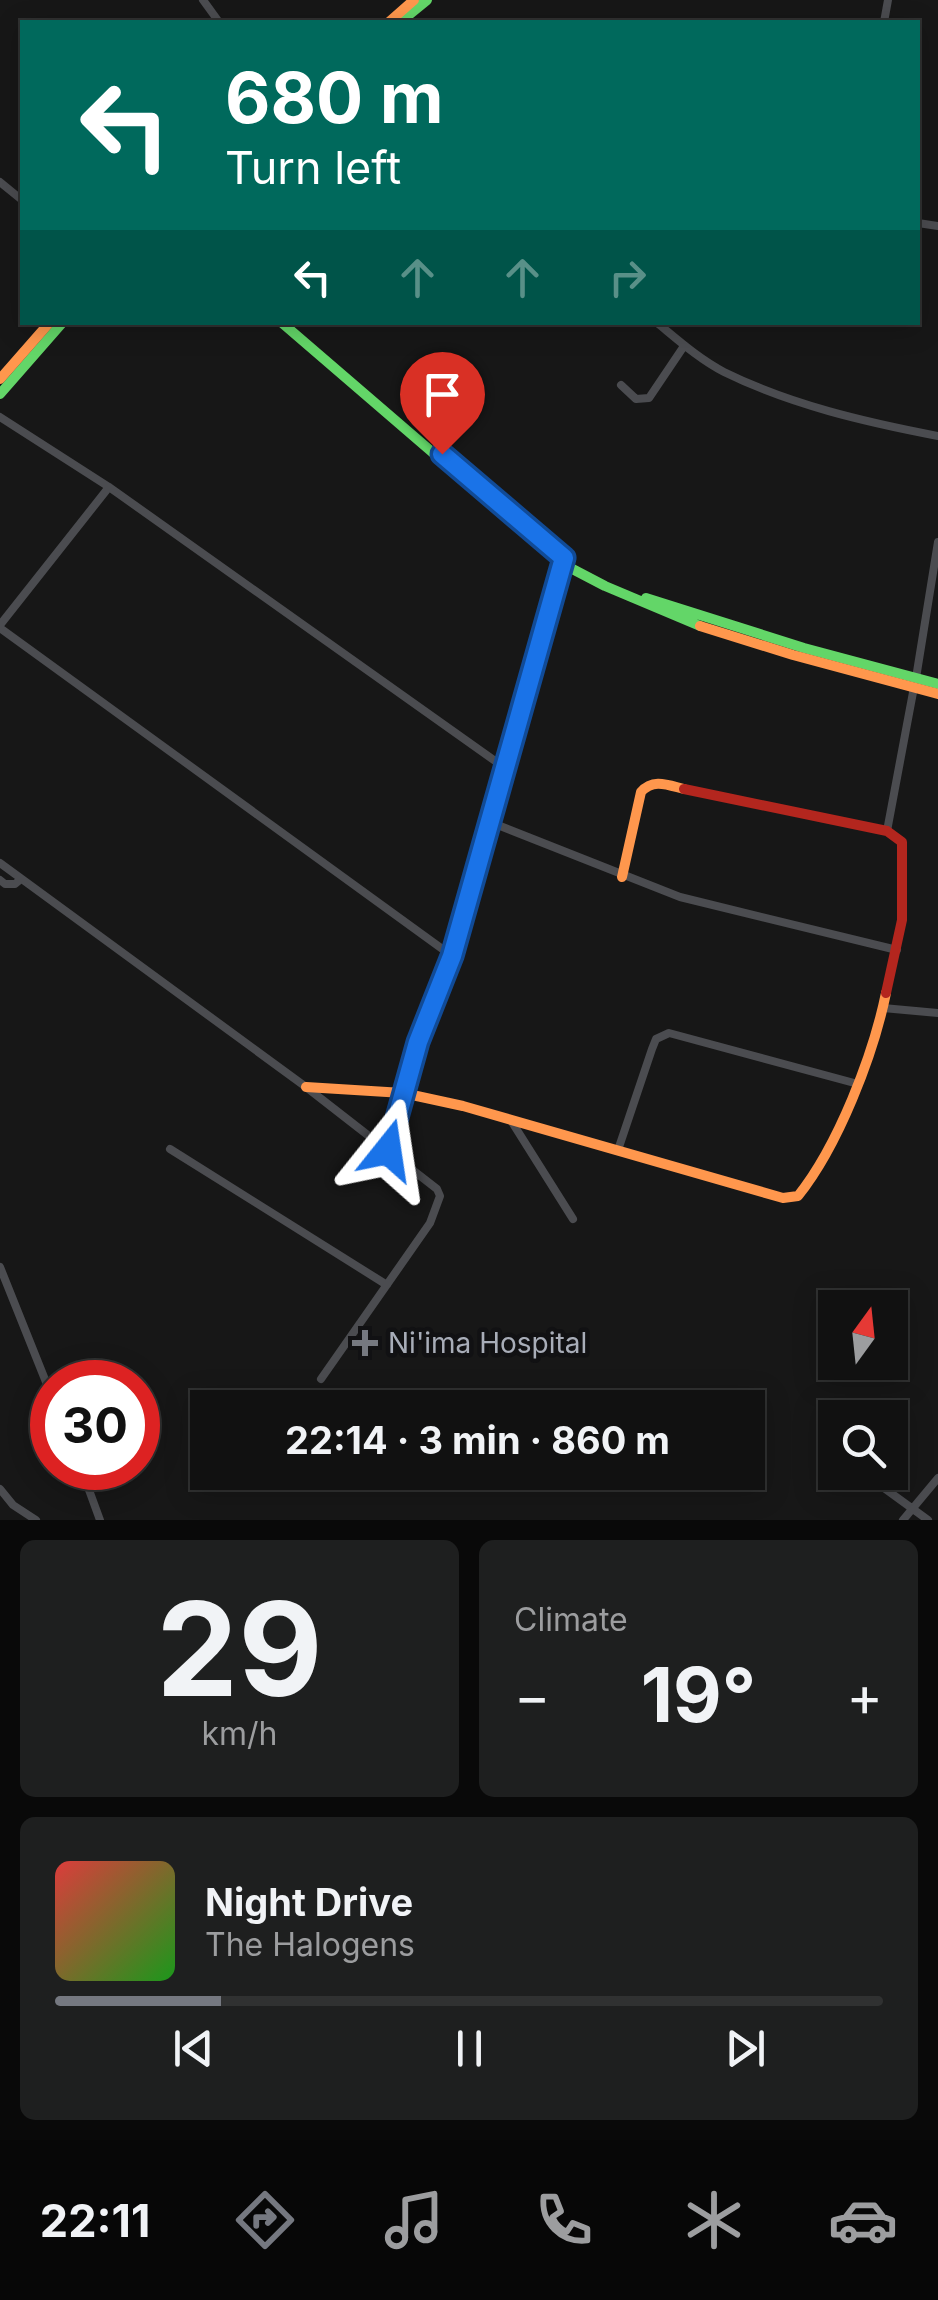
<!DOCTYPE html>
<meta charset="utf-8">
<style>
body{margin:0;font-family:Inter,sans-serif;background:#1e1f1f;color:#f1f3f6;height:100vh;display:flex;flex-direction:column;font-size:38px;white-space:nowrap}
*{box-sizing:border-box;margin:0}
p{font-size:32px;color:#9c9d9f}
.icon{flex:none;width:55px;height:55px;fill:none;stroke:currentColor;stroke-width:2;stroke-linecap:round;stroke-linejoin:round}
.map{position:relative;height:1520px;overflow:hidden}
.sheet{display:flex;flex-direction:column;gap:20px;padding:20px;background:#090909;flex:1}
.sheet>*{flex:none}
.top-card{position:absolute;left:20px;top:20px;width:900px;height:305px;border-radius:0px;box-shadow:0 5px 25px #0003,0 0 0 2px #303131;background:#00695c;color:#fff;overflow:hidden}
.needle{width:65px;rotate:15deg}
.fabs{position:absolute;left:818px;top:1290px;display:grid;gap:20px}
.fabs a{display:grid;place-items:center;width:90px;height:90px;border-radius:0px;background:#111;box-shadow:0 5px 25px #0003,0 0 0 2px #303131;font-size:50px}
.speed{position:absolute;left:30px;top:1360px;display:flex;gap:20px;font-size:50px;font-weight:700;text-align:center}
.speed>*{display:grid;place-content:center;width:130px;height:130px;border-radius:50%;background:#111;box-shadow:0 5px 25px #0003,0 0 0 2px #303131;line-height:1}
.speed .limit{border:15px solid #d22;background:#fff;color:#111}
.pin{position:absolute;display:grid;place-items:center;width:85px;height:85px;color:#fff;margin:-102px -42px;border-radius:50% 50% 50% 0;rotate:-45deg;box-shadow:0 0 10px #0007}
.pin .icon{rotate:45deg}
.me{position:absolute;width:110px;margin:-55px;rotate:15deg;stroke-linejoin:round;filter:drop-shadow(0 0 8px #0008)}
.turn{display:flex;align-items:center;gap:35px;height:210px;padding:0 40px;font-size:45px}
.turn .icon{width:130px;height:130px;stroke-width:2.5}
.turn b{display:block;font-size:70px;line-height:85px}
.lanes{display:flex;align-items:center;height:95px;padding:0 40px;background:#0003;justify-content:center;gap:50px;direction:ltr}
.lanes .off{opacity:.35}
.big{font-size:75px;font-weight:700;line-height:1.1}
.sheet .card{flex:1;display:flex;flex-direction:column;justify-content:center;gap:15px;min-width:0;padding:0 35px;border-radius:15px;background:#1e1f1f}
.sheet .dial{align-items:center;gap:0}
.dial b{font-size:130px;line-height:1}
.song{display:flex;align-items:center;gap:30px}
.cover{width:120px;height:120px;border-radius:15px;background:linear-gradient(135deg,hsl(0 70% 55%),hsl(120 70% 35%))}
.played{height:10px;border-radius:5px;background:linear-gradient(90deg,#757880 20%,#303131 20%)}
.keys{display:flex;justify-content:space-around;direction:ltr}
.heat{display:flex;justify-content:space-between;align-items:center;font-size:55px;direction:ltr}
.sheet .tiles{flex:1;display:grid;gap:20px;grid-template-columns:1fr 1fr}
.card:last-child{grid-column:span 2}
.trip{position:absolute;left:190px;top:1390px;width:575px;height:100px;border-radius:0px;background:#111;box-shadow:0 5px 25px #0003,0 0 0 2px #303131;font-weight:700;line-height:100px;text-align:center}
.tab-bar{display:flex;height:160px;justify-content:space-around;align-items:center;background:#070707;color:#9c9d9f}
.tab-bar .icon{width:70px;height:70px}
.tab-bar .selected{color:#757880}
.tab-bar b{font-size:45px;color:#f1f3f6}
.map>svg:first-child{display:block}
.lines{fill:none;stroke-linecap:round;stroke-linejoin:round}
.street{stroke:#4b4c50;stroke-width:8}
.fast{stroke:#63d668;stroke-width:10}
.slow{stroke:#ff974d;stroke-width:10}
.jam{stroke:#b3261e;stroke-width:10}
.route-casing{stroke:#114b97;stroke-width:25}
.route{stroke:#1a73e8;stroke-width:18}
.poi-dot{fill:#757880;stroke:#111113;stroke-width:4}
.labels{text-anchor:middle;stroke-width:9;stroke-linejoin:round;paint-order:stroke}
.poi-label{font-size:28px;fill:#a8adb8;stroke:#111113;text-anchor:start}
</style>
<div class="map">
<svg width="938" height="1520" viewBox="0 0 938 1520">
<rect width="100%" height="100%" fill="#171717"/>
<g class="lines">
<path class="street" d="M203,0L219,22
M884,22L888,0
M0,182L22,200
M918,223L938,226
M656,322C678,340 699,359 724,372C791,405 865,422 938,436
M621,385L636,399L649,398L684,346
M0,417L109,487L505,768
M0,625L109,487
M0,628L452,956
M916,678L938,542
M490,822L680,897L897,950
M887,831L914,687
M0,863L306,1087L437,1189L440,1196L430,1223L321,1379
M0,880L5,884H15L21,879
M883,1008L938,1013
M510,1119L573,1219
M170,1149L387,1285
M388,1150L418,1042L452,956L565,558
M618,1150L652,1049L656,1039L669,1033L858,1084
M0,1267L52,1397
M821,1442L835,1452
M81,1468L100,1520
M862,1472L928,1520
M0,1489L13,1505L36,1520
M903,1520L938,1478"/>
<path class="fast" d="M400,22L427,0
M281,322L561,563L605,586L700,626
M0,394L63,322
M646,598L804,648L938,684"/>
<path class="slow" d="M389,22L414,0
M0,379L50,322
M700,626L793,655L938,694
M622,877L641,792C653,778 668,785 684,789
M306,1087L403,1093L463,1106L783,1198L798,1196C838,1146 873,1056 886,993"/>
<path class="jam" d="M684,789L887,831L902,842V920L886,993"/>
</g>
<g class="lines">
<defs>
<path id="route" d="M388,1150L418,1042L452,956L564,558L442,454"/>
</defs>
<use href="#route" class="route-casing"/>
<use href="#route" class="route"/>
</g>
<path class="poi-dot" d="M360 1328h10v10h10v10h-10v10h-10v-10h-10v-10h10z"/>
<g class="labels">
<g class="poi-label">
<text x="388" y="1353">Ni'ima Hospital</text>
</g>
</g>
</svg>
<div class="fabs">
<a><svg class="needle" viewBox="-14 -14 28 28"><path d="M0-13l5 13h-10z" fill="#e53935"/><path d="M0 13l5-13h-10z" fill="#9c9d9f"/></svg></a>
<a><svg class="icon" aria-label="search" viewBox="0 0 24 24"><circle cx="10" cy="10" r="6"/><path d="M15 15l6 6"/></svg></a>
</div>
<div class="speed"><div class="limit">30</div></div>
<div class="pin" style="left:442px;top:454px;background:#d93025"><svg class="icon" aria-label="arrive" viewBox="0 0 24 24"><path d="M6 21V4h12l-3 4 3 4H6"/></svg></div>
<svg class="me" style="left:388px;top:1150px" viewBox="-20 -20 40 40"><path d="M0-17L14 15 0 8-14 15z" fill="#1a73e8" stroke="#fff" stroke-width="4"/></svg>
<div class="trip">22:14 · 3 min · 860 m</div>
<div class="top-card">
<div class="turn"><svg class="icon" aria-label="left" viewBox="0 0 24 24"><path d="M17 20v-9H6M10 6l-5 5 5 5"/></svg><div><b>680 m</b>Turn left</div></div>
<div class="lanes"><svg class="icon" aria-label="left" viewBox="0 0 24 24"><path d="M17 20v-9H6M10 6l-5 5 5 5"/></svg><svg class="icon off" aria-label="ahead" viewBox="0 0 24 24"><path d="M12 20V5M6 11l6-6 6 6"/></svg><svg class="icon off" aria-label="ahead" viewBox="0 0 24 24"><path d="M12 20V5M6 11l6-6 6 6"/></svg><svg class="icon off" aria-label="right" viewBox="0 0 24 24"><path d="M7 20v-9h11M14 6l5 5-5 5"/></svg></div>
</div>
</div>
<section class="sheet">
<div class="tiles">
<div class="card dial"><b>29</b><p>km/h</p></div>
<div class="card"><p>Climate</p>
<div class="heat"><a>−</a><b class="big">19°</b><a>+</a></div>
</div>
<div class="card">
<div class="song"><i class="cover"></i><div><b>Night Drive</b><p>The Halogens</p></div></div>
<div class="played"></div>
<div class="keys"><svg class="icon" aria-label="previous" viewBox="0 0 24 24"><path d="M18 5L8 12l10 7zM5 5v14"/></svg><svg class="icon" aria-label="pause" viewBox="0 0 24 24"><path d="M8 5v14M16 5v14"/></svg><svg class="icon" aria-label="next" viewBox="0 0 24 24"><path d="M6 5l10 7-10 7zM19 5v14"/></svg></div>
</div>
</div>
</section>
<nav class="tab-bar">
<b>22:11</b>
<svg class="icon selected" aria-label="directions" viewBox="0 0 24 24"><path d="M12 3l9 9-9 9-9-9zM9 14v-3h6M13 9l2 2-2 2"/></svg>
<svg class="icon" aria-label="music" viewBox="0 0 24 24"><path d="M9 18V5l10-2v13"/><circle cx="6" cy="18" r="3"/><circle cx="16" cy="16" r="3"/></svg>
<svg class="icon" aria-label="phone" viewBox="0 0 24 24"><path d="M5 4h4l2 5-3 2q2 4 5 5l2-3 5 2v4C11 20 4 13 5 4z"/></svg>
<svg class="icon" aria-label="climate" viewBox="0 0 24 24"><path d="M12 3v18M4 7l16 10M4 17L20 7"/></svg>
<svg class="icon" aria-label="car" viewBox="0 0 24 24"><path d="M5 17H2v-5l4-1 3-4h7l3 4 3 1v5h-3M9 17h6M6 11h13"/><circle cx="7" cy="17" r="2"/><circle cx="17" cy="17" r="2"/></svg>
</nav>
